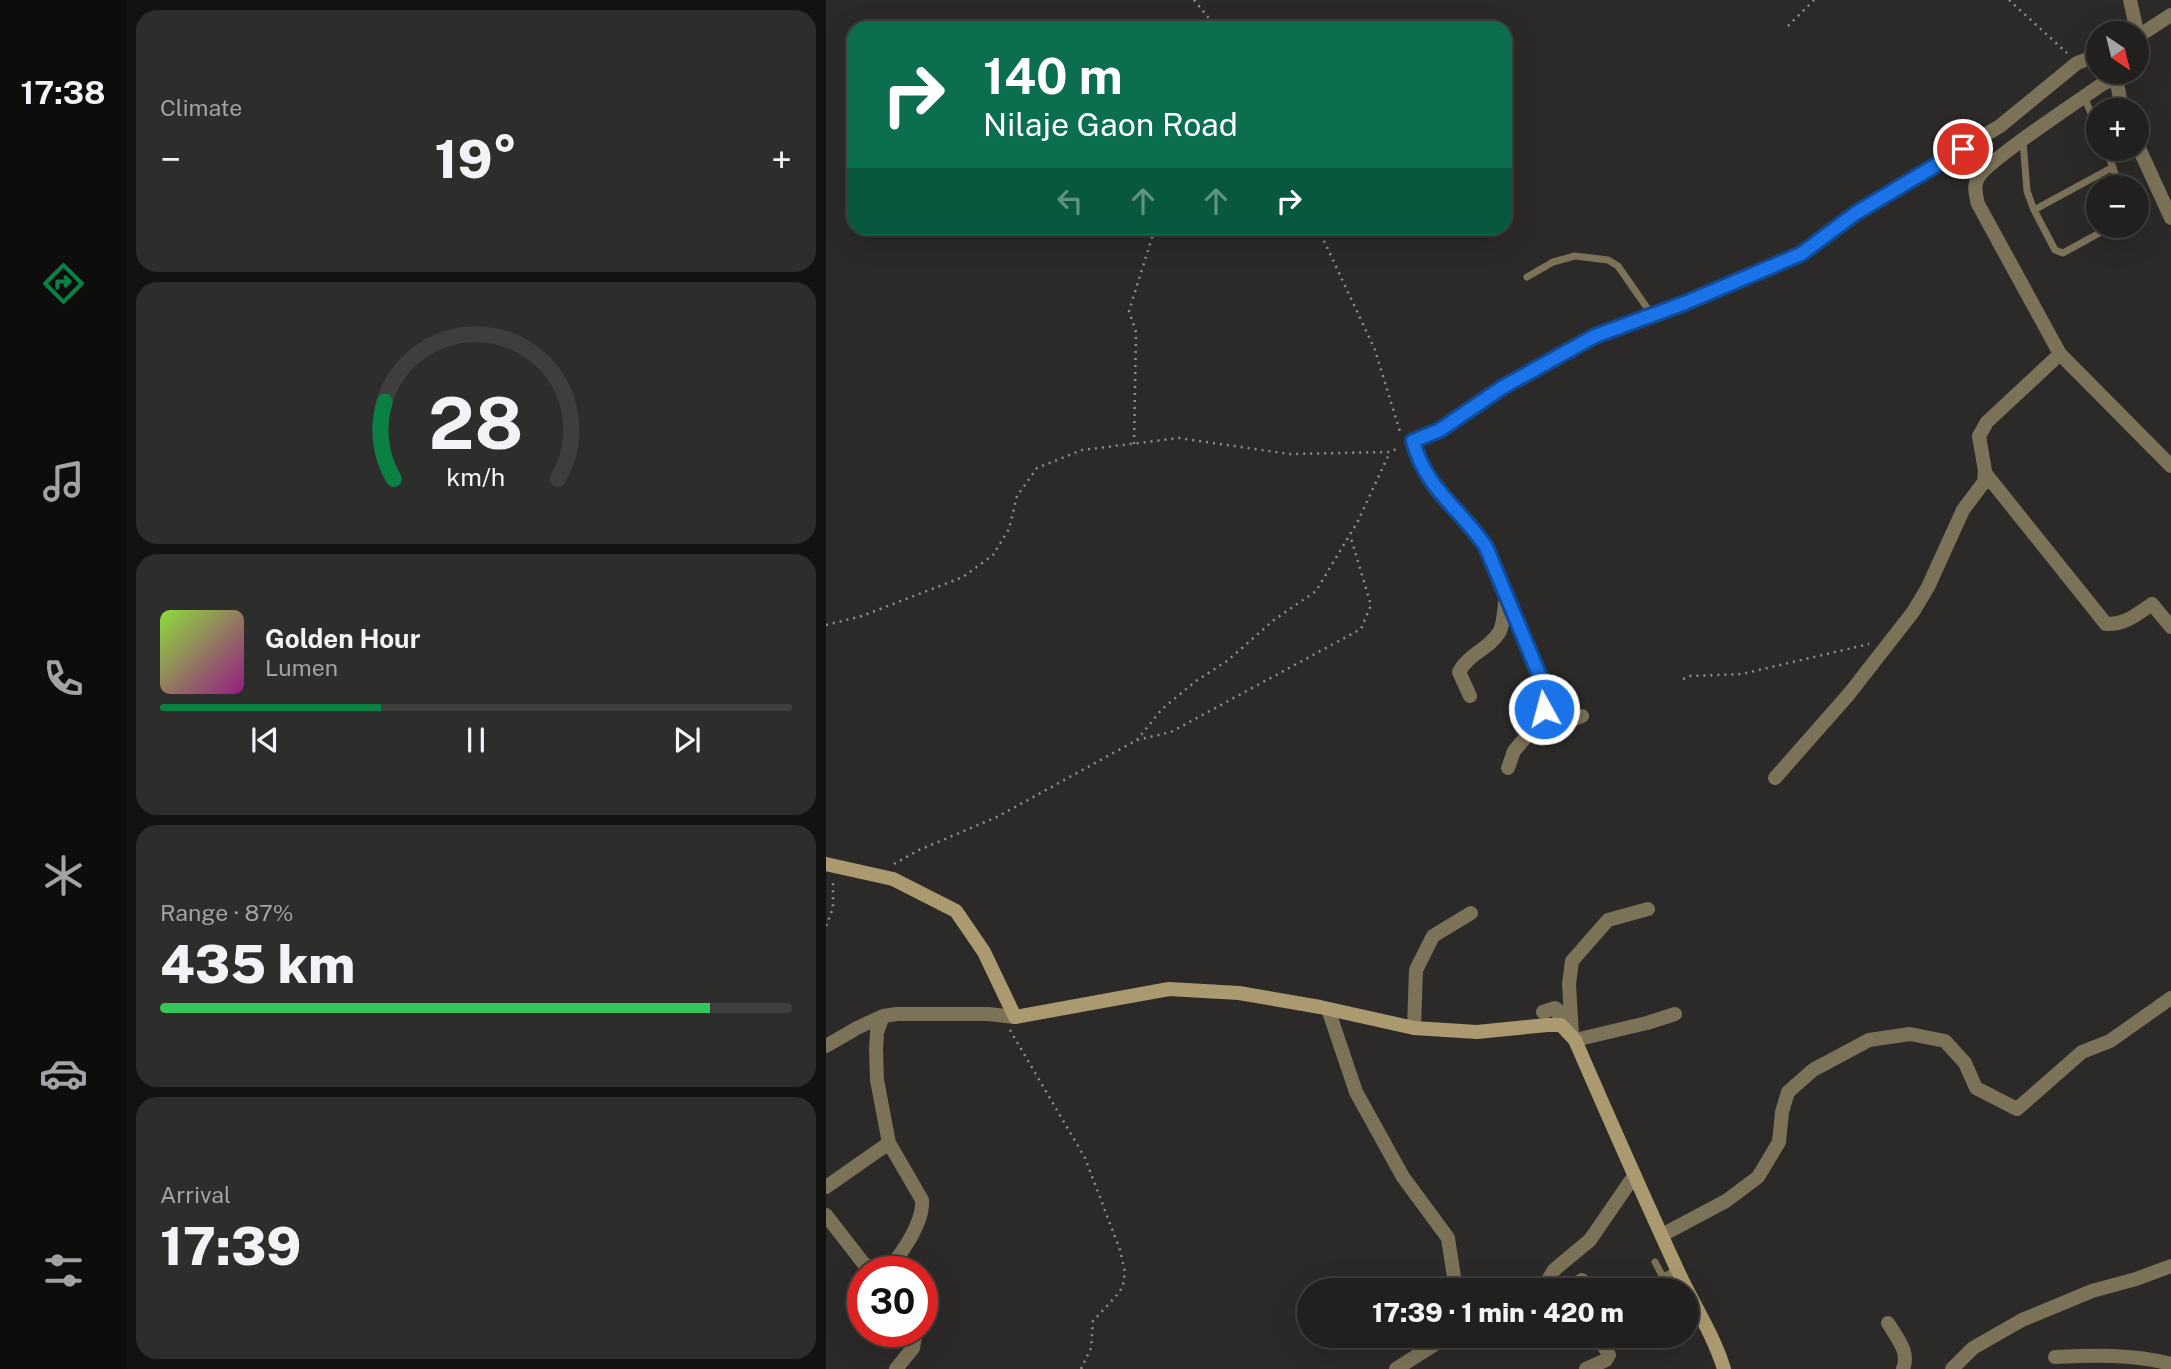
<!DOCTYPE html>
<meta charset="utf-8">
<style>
body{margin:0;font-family:"Public Sans",sans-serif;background:#2d2d2b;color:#f1f3f6;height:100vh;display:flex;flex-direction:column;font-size:26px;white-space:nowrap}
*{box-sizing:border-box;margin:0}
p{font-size:23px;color:#a2a3a4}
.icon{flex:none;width:38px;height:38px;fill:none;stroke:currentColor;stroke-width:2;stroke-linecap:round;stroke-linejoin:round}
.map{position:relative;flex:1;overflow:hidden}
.details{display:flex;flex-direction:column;gap:10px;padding:10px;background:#121210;width:700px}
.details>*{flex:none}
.banner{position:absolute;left:21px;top:21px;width:665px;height:214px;border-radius:21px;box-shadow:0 7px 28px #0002,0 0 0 2px #3e3e3c;background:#0b6e4f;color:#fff;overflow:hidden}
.needle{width:46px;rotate:145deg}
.fabs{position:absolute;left:1260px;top:21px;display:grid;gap:14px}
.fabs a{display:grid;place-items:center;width:63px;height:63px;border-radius:50%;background:#21201e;box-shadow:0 7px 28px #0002,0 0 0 2px #3e3e3c;font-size:35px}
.speed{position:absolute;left:21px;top:1256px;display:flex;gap:14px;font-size:35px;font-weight:700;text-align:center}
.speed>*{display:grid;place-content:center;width:91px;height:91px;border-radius:50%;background:#21201e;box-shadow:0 7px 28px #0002,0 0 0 2px #3e3e3c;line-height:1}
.speed .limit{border:10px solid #d22;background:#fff;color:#111}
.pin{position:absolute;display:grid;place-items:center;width:60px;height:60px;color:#fff;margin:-30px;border:4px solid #fff;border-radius:50%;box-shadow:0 2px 7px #0007}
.me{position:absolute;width:77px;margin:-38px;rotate:353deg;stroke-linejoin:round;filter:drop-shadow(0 0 5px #0008)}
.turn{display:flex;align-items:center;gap:24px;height:147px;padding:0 21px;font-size:32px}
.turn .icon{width:91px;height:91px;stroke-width:2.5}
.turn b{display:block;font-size:49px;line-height:60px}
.lanes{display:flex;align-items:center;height:66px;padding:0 21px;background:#0003;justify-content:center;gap:35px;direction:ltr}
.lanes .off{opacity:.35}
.big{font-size:52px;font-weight:800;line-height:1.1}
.details .card{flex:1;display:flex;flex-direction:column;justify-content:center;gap:10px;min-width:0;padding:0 24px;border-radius:21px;background:#2d2d2b}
.details .dial{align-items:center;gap:0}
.dial svg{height:182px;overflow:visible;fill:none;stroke:#3e3e3c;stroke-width:7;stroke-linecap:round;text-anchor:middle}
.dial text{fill:#f1f3f6;stroke:none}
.song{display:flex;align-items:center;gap:21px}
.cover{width:84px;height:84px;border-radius:10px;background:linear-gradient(135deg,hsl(90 70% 55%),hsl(310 70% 35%))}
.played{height:7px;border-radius:4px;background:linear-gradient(90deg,#0b8043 35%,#3e3e3c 35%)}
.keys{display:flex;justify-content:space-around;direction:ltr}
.heat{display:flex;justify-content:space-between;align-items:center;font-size:38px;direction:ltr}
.charge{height:10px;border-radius:5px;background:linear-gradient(90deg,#34c759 87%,#3e3e3c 0)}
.trip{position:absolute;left:471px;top:1278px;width:402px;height:70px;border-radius:35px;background:#21201e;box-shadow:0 7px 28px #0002,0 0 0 2px #3e3e3c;font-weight:800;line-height:70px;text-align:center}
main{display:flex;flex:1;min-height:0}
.tab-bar{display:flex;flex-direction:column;width:126px;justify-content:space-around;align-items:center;background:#0d0d0c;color:#a2a3a4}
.tab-bar .icon{width:49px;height:49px}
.tab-bar .active{color:#0b8043}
.tab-bar b{font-size:32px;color:#f1f3f6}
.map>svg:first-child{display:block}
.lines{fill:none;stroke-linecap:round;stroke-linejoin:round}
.path{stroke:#908e8c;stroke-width:2.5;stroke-dasharray:2 5;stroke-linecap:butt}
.lane{stroke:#7c7257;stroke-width:7}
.street{stroke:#7c7257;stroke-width:14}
.secondary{stroke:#ab9a6f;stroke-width:14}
.route-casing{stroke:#114b97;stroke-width:18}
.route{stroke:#1a73e8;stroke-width:12}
</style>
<main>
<nav class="tab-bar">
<b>17:38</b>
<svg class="icon active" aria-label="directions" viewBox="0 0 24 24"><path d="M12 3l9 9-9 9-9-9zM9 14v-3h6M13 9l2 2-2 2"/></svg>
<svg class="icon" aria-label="music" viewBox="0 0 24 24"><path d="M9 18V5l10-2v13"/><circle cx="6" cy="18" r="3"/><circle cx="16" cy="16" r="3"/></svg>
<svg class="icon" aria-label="phone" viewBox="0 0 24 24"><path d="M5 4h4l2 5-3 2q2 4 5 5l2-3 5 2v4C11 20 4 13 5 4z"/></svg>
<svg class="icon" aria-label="climate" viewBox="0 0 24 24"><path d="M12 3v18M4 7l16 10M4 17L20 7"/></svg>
<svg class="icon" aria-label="car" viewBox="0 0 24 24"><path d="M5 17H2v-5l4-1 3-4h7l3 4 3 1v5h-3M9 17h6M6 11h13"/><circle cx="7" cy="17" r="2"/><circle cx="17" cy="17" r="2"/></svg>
<svg class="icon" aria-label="filters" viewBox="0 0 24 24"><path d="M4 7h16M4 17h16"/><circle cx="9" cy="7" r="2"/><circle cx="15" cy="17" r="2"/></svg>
</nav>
<section class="details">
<div class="card"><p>Climate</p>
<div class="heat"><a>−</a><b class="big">19°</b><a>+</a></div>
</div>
<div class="card dial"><svg viewBox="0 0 100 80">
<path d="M14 69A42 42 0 1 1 86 69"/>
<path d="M14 69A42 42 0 0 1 10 35" stroke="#0b8043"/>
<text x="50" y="56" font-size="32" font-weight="700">28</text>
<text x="50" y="72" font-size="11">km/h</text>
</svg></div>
<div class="card">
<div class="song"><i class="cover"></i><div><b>Golden Hour</b><p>Lumen</p></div></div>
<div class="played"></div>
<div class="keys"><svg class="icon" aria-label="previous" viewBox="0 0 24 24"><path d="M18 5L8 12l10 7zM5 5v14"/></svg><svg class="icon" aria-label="pause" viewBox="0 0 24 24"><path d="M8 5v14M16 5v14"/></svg><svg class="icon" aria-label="next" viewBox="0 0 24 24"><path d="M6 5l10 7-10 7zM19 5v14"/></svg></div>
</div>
<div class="card"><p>Range · 87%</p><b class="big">435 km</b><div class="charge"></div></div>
<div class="card"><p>Arrival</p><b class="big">17:39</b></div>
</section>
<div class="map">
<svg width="1345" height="1369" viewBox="0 0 1345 1369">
<rect width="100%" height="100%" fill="#2c2a28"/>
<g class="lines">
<path class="path" d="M368,0L391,28
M1183,0L1241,53
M962,26L988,0
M492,228L549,350L575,435
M308,444L310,332L303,311L329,228
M0,625L36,616L137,577L167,555L183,529L191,496L211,468L256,450L353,438L464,454L564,452L574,447
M857,679L864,676L916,674L1043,644
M311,740L345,732L535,629L545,605L524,535
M68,864L93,850L171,817L311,740L336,709L370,681L401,661L448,620L490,591L532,521L564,452
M0,926L7,908V881
M184,1030L259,1158L294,1250L299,1272L297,1286L292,1294L267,1321L265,1348L255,1369"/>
<path class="lane" d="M1258,97L1272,129
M1197,141L1201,191L1208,210L1229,250L1237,253L1286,226
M1280,149L1294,187
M1208,210L1287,167
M701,277L727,262L749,256L782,260L792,266L826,315
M829,1262L837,1277
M843,1290L837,1277L851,1270"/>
<path class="street" d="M1304,0L1312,36
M1311,37L1345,15
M1289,72L1296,110
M1290,77L1275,85C1254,100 1159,162 1152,178C1147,186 1150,196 1152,204L1234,354L1345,466
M1311,144L1345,218
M1159,473L1280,624C1299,625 1311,614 1326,604L1345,627
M644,696L633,672C642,654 664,649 674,631C678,622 678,607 680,597
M718,709C733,725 736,724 756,716
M682,768L688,751L716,718L720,692L660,547C634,508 600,490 587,441L614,430L677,387L769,336L859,303L975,254L1030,213L1174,126L1251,63L1272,55
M949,778L1023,694L1087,612L1102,587L1137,510L1158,482L1159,471L1153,436L1161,422L1234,354
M502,1009L530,1092L577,1177L622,1238L630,1290
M717,1012L729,1008L732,1010L735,1025
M57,1016L51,1032L50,1050L51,1080L63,1143L96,1200C98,1223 74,1256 60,1272
M588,1028L590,970L607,936L645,913
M746,1035L743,984L746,961L782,920L822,909
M749,1040L821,1023L849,1014
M0,1046L31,1028L57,1016L71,1014H162L189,1017
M0,1187L63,1143
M0,1215L38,1264L59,1272
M836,1235L900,1201L932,1177L953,1142L956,1112L962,1092L987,1070L1043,1040L1084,1034L1119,1041L1139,1063L1150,1088L1191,1109L1256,1052L1284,1041L1345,998
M716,1290L728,1270L764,1240L808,1176
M740,1290L756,1280
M1062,1323C1071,1338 1084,1352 1077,1369
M1229,1357C1268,1355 1307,1354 1345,1364
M70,1369L87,1348L90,1332
M570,1369L614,1341L629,1335
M760,1369L780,1360L783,1355L771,1335
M1126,1369L1147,1348L1196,1320L1266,1291L1310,1279L1345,1266"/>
<path class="secondary" d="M0,864L67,879L130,911L158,952L189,1017L343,989L413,993L494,1007L588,1028L651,1032L721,1025H735L749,1040C782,1116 815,1191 850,1267C865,1301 887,1333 898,1369"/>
</g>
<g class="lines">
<defs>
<path id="route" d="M718,709L720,691L660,547C634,508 600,490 587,441L614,430L677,387L769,336L859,303L975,254L1030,213L1137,149"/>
</defs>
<use href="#route" class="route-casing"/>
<use href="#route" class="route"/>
</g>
</svg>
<div class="fabs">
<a><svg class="needle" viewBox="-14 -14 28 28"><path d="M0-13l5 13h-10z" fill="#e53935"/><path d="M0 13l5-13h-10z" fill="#a2a3a4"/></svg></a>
<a>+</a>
<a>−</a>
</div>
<div class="speed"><div class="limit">30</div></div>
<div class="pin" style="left:1137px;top:149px;background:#d93025"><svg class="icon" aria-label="arrive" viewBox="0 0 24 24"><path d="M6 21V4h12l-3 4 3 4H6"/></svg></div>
<svg class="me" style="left:718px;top:709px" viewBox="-20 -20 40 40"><circle r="17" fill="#1a73e8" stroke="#fff" stroke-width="3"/><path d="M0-11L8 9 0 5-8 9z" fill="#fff"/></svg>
<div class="trip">17:39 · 1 min · 420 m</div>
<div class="banner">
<div class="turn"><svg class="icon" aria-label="right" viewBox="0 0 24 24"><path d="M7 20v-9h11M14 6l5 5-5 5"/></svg><div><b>140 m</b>Nilaje Gaon Road</div></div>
<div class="lanes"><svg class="icon off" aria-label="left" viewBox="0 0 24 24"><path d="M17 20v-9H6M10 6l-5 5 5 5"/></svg><svg class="icon off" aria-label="ahead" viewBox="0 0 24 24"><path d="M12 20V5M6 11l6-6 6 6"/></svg><svg class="icon off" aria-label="ahead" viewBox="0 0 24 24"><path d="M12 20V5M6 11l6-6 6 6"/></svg><svg class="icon" aria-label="right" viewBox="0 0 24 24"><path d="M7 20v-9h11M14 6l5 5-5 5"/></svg></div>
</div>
</div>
</main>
